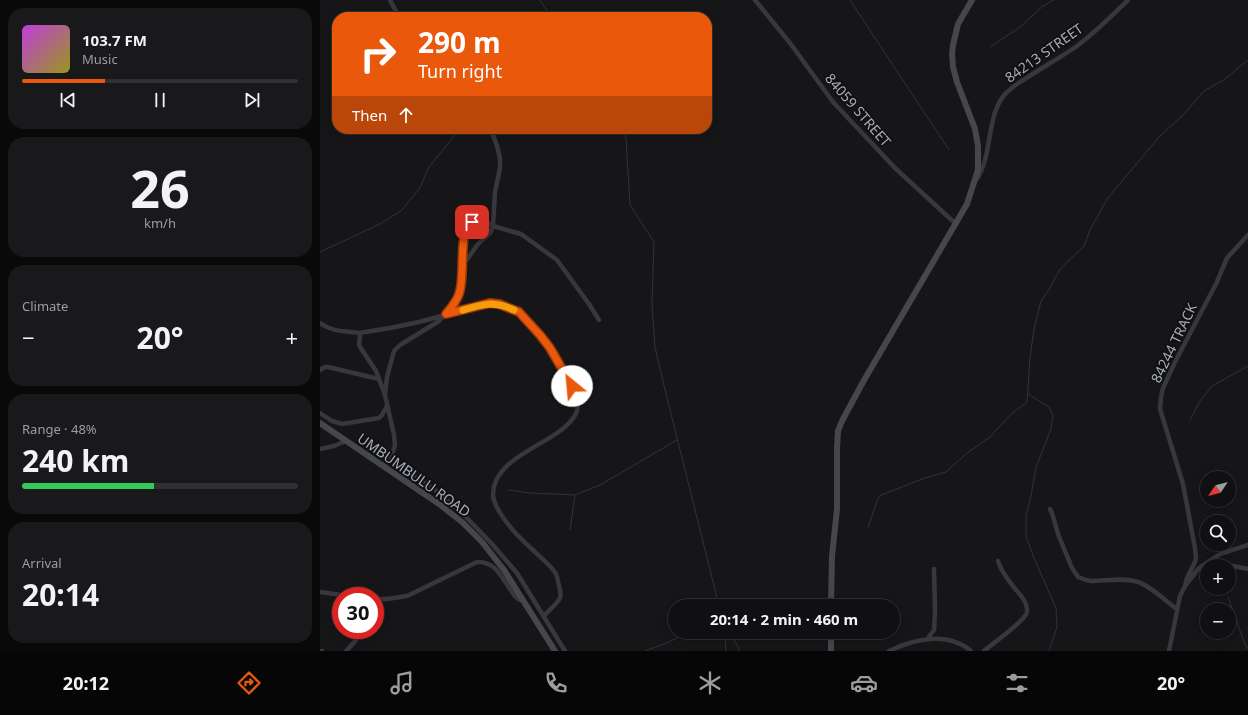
<!DOCTYPE html>
<meta charset="utf-8">
<style>
body{margin:0;font-family:"Noto Sans",sans-serif;background:#19191b;color:#f1f3f6;height:100vh;display:flex;flex-direction:column;font-size:15px;white-space:nowrap}
*{box-sizing:border-box;margin:0}
p{font-size:13px;color:#9c9d9f}
.icon{flex:none;width:22px;height:22px;fill:none;stroke:currentColor;stroke-width:2;stroke-linecap:round;stroke-linejoin:round}
.map{position:relative;flex:1;overflow:hidden}
.side{display:flex;flex-direction:column;gap:8px;padding:8px;background:#09090a;width:320px}
.side>*{flex:none}
.top-card{position:absolute;left:12px;top:12px;width:380px;height:122px;border-radius:16px;box-shadow:0 2px 10px #0003,0 0 0 1px #303032;background:#ea580c;color:#fff;overflow:hidden}
.needle{width:26px;rotate:235deg}
.controls{position:absolute;left:880px;top:471px;display:grid;gap:8px}
.controls a{display:grid;place-items:center;width:36px;height:36px;border-radius:50%;background:#101012;box-shadow:0 2px 10px #0003,0 0 0 1px #303032;font-size:20px}
.speed{position:absolute;left:12px;top:587px;display:flex;gap:8px;font-size:20px;font-weight:700;text-align:center}
.speed>*{display:grid;place-content:center;width:52px;height:52px;border-radius:50%;background:#101012;box-shadow:0 2px 10px #0003,0 0 0 1px #303032;line-height:1}
.speed .limit{border:6px solid #d22;background:#fff;color:#111}
.pin{position:absolute;display:grid;place-items:center;width:34px;height:34px;color:#fff;margin:-17px;border-radius:8px;box-shadow:0 2px 6px #0006}
.me{position:absolute;width:44px;margin:-22px;rotate:332deg;stroke-linejoin:round;filter:drop-shadow(0 0 3px #0008)}
.turn{display:flex;align-items:center;gap:14px;height:84px;padding:0 20px;font-size:18px}
.turn .icon{width:52px;height:52px;stroke-width:2.5}
.turn b{display:block;font-size:28px;line-height:34px}
.then{display:flex;align-items:center;height:38px;padding:0 20px;background:#0003;gap:8px;font-size:15px}
.big{font-size:30px;font-weight:700;line-height:1.1}
.side .card{flex:1;display:flex;flex-direction:column;justify-content:center;gap:6px;min-width:0;padding:0 14px;border-radius:16px;background:#19191b}
.side .dial{align-items:center;gap:0}
.dial b{font-size:52px;line-height:1}
.song{display:flex;align-items:center;gap:12px}
.cover{width:48px;height:48px;border-radius:6px;background:linear-gradient(135deg,hsl(290 70% 55%),hsl(60 70% 35%))}
.played{height:4px;border-radius:2px;background:linear-gradient(90deg,#ea580c 30%,#303032 30%)}
.keys{display:flex;justify-content:space-around;direction:ltr}
.heat{display:flex;justify-content:space-between;align-items:center;font-size:22px;direction:ltr}
.charge{height:6px;border-radius:3px;background:linear-gradient(90deg,#34c759 48%,#303032 0)}
.trip{position:absolute;left:348px;top:599px;width:232px;height:40px;border-radius:20px;background:#101012;box-shadow:0 2px 10px #0003,0 0 0 1px #303032;font-weight:700;line-height:40px;text-align:center}
.tabs{display:flex;height:64px;justify-content:space-around;align-items:center;background:#060607;color:#9c9d9f}
.tabs .icon{width:28px;height:28px}
.tabs .current{color:#ea580c}
.tabs b{font-size:18px;color:#f1f3f6}
main{display:flex;flex:1;min-height:0}
.map>svg:first-child{display:block}
.lines{fill:none;stroke-linecap:round;stroke-linejoin:round}
.stream{stroke:#2c353c;stroke-width:1}
.street{stroke:#37383d;stroke-width:4.5}
.secondary{stroke:#45474d;stroke-width:6}
.route-casing{stroke:#983908;stroke-width:10}
.route{stroke:#ea580c;stroke-width:7}
.slow{stroke:#f59e0b;stroke-width:7}
.labels{text-anchor:middle;stroke-width:4;stroke-linejoin:round;paint-order:stroke}
.street-label{font-size:14px;fill:#a8adb8;stroke:#111113}
</style>
<main>
<section class="side">
<div class="card">
<div class="song"><i class="cover"></i><div><b>103.7 FM</b><p>Music</p></div></div>
<div class="played"></div>
<div class="keys"><svg class="icon" aria-label="previous" viewBox="0 0 24 24"><path d="M18 5L8 12l10 7zM5 5v14"/></svg><svg class="icon" aria-label="pause" viewBox="0 0 24 24"><path d="M8 5v14M16 5v14"/></svg><svg class="icon" aria-label="next" viewBox="0 0 24 24"><path d="M6 5l10 7-10 7zM19 5v14"/></svg></div>
</div>
<div class="card dial"><b>26</b><p>km/h</p></div>
<div class="card"><p>Climate</p>
<div class="heat"><a>−</a><b class="big">20°</b><a>+</a></div>
</div>
<div class="card"><p>Range · 48%</p><b class="big">240 km</b><div class="charge"></div></div>
<div class="card"><p>Arrival</p><b class="big">20:14</b></div>
</section>
<div class="map">
<svg width="928" height="651" viewBox="0 0 928 651">
<rect width="100%" height="100%" fill="#161618"/>
<g class="lines">
<path class="stream" d="M220,0L231,17
M530,0L629,150
M670,47L700,27L723,6L734,0
M303,129L306,139L310,205L334,242L332,304L335,347L346,394L399,606
M0,252L60,224L82,210L100,188L109,167L140,129
M708,394L729,407L733,415L731,429L716,467L711,496L706,515V536L714,558L736,608L737,627L729,651
M870,420L880,401L892,386L928,366
M188,490L210,493L255,495L280,485L357,440
M548,527L559,496L602,479L626,472L646,454L670,437L690,415L707,402L710,357L714,329L721,301L728,291L740,269L764,246L770,230L787,199L840,136L864,114L884,91L905,79L928,60
M250,530L255,495
M908,597L924,642L928,649
M405,632L406,651
M410,632L420,651
M325,651L349,642L367,632"/>
<path class="street" d="M70,0L79,17
M435,0L470,43L513,102L575,168L636,224
M657,179C673,154 666,116 685,94C691,88 698,83 705,79C720,69 736,60 751,50C771,37 791,16 808,0
M143,265L158,244L170,233L173,226L175,192L180,168V158L177,146L171,129
M0,323C15,333 22,330 39,333L40,336L39,345L42,350L56,371L65,395L74,435L75,445L72,455L63,466
M39,333L70,328L99,322L170,303C179,304 190,306 198,312C215,324 256,382 258,402C258,407 257,413 254,417C235,445 174,455 173,494C173,499 176,506 179,511C188,527 202,540 215,552C222,559 231,565 236,574C238,578 238,582 239,586C240,589 241,594 240,598C238,603 228,611 224,616
M0,370L5,367H8L59,379
M65,395L67,377L74,351L80,345L119,321L132,306L139,295L141,285L143,241L146,228L152,222L157,221L168,223L173,226L201,234L237,260L269,304L279,320
M0,413L12,421L22,424L59,418L62,415L67,406
M0,449L14,446L26,441
M68,460L114,489L145,516L172,544L197,573L245,651
M730,509L732,513L738,534L752,568L758,577L766,580L771,581C786,581 803,577 818,582C831,586 845,601 857,609
M889,561L928,569
M865,586L867,578L875,562L876,558L875,548L863,484L840,409L841,397L843,388L856,360L896,284L907,258L928,235
M0,592L29,596
M55,599H67L87,596L157,562C178,561 183,582 195,596L198,599L204,601
M608,638L614,630L615,611L614,569
M0,651H2
M26,651C32,645 38,639 41,630
M569,651C594,639 627,631 651,651
M664,651C672,644 706,620 707,612C708,604 701,595 696,590C689,581 681,572 678,561
M849,651L860,596L865,586L879,568L900,554L928,545"/>
<path class="secondary" d="M0,423L119,504L142,522L162,542L184,570L235,651
M511,606L512,556L517,509V448L518,431L522,421L543,382L647,204L658,170V146L655,129L637,82L633,67L632,54L633,45L638,24L652,0
M511,632V651"/>
</g>
<g class="lines">
<defs>
<path id="route" d="M152,222C137,232 146,276 139,294C137,301 131,308 126,314L170,303L179,304L199,312L220,335L230,348L252,386"/>
</defs>
<use href="#route" class="route-casing"/>
<use href="#route" class="route"/>
<path class="slow" d="M143,310C162,304 175,301 194,310"/>
</g>
<g class="labels">
<g class="street-label">
<text transform="translate(724 53) rotate(-35)" y="5">84213 STREET</text>
<text transform="translate(538 110) rotate(49)" y="5">84059 STREET</text>
<text transform="translate(854 343) rotate(-64)" y="5">84244 TRACK</text>
<text transform="translate(94 475) rotate(35)" y="5">UMBUMBULU ROAD</text>
</g>
</g>
</svg>
<div class="controls">
<a><svg class="needle" viewBox="-14 -14 28 28"><path d="M0-13l5 13h-10z" fill="#e53935"/><path d="M0 13l5-13h-10z" fill="#9c9d9f"/></svg></a>
<a><svg class="icon" aria-label="search" viewBox="0 0 24 24"><circle cx="10" cy="10" r="6"/><path d="M15 15l6 6"/></svg></a>
<a>+</a>
<a>−</a>
</div>
<div class="speed"><div class="limit">30</div></div>
<div class="pin" style="left:152px;top:222px;background:#d93025"><svg class="icon" aria-label="arrive" viewBox="0 0 24 24"><path d="M6 21V4h12l-3 4 3 4H6"/></svg></div>
<svg class="me" style="left:252px;top:386px" viewBox="-20 -20 40 40"><circle r="19" fill="#fff"/><path d="M0-13L10 11 0 6-10 11z" fill="#ea580c"/></svg>
<div class="trip">20:14 · 2 min · 460 m</div>
<div class="top-card">
<div class="turn"><svg class="icon" aria-label="right" viewBox="0 0 24 24"><path d="M7 20v-9h11M14 6l5 5-5 5"/></svg><div><b>290 m</b>Turn right</div></div>
<div class="then">Then<svg class="icon" aria-label="ahead" viewBox="0 0 24 24"><path d="M12 20V5M6 11l6-6 6 6"/></svg></div>
</div>
</div>
</main>
<nav class="tabs">
<b>20:12</b>
<svg class="icon current" aria-label="directions" viewBox="0 0 24 24"><path d="M12 3l9 9-9 9-9-9zM9 14v-3h6M13 9l2 2-2 2"/></svg>
<svg class="icon" aria-label="music" viewBox="0 0 24 24"><path d="M9 18V5l10-2v13"/><circle cx="6" cy="18" r="3"/><circle cx="16" cy="16" r="3"/></svg>
<svg class="icon" aria-label="phone" viewBox="0 0 24 24"><path d="M5 4h4l2 5-3 2q2 4 5 5l2-3 5 2v4C11 20 4 13 5 4z"/></svg>
<svg class="icon" aria-label="climate" viewBox="0 0 24 24"><path d="M12 3v18M4 7l16 10M4 17L20 7"/></svg>
<svg class="icon" aria-label="car" viewBox="0 0 24 24"><path d="M5 17H2v-5l4-1 3-4h7l3 4 3 1v5h-3M9 17h6M6 11h13"/><circle cx="7" cy="17" r="2"/><circle cx="17" cy="17" r="2"/></svg>
<svg class="icon" aria-label="filters" viewBox="0 0 24 24"><path d="M4 7h16M4 17h16"/><circle cx="9" cy="7" r="2"/><circle cx="15" cy="17" r="2"/></svg>
<b>20°</b>
</nav>
